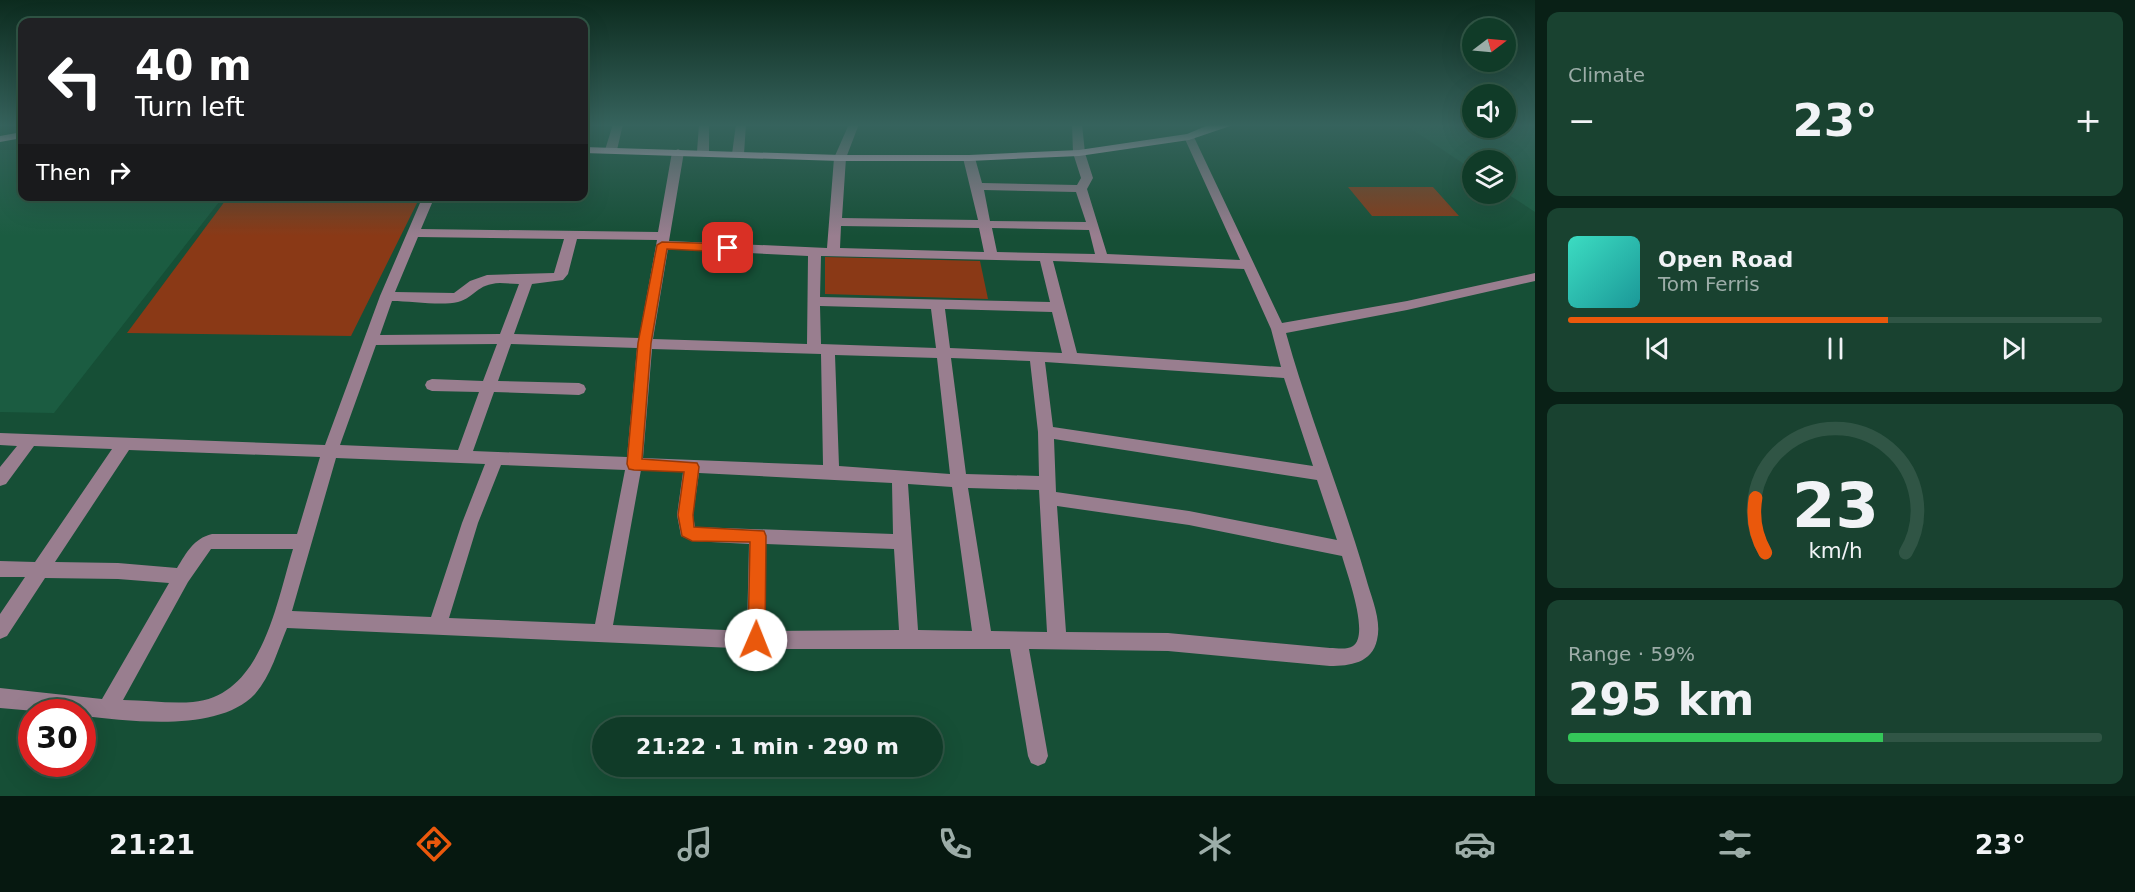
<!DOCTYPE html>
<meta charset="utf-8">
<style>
body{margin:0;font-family:"DejaVu Sans",sans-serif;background:#194230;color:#f1f3f6;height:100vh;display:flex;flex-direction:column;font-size:22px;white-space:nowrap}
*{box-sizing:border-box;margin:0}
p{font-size:20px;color:#9cada8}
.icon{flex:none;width:33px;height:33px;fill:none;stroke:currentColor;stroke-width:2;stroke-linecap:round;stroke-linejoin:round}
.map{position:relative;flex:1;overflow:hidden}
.drawer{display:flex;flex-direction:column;gap:12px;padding:12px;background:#092016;width:600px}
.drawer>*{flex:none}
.hud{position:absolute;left:18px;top:18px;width:570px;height:183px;border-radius:12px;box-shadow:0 6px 24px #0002,0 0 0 2px #305545;background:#202124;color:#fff;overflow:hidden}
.needle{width:39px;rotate:74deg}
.fabs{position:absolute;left:1462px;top:18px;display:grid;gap:12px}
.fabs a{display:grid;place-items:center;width:54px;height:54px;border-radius:50%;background:#103b28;box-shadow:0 6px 24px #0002,0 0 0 2px #305545;font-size:30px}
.speed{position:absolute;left:18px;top:699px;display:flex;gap:12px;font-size:30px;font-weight:700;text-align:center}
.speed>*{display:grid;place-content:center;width:78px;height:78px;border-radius:50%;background:#103b28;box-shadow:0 6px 24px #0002,0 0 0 2px #305545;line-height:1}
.speed .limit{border:9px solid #d22;background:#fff;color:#111}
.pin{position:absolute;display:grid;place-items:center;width:51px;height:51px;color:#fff;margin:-26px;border-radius:12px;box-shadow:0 3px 9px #0006}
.me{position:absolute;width:66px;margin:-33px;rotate:1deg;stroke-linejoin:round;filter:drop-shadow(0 0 4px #0008)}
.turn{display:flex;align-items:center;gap:21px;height:126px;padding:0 18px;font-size:27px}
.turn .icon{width:78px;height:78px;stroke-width:2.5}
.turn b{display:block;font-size:42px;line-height:51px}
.then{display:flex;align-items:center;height:57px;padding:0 18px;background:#0003;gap:12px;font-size:22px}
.big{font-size:45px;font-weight:700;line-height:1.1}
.drawer .widget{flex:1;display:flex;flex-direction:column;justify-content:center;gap:9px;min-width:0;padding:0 21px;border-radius:12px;background:#194230}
.drawer .dial{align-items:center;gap:0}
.dial svg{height:156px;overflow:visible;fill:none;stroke:#305545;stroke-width:7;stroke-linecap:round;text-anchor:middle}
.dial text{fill:#f1f3f6;stroke:none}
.song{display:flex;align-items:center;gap:18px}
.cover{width:72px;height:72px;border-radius:9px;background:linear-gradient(135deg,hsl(170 70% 55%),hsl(180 70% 35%))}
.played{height:6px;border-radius:3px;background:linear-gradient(90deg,#ea580c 60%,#305545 60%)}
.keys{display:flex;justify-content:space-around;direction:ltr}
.heat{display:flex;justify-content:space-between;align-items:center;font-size:33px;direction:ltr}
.charge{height:9px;border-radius:4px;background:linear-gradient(90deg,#34c759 59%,#305545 0)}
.trip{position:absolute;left:592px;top:717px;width:351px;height:60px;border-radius:30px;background:#103b28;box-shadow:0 6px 24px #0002,0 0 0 2px #305545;font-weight:700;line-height:60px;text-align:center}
.tabs{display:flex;height:96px;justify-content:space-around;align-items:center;background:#061810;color:#9cada8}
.tabs .icon{width:42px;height:42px}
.tabs .active{color:#ea580c}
.tabs b{font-size:27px;color:#f1f3f6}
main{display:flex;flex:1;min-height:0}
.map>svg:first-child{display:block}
.built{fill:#1b5c41}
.green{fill:#8a3916}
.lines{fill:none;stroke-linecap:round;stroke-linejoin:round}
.minor{fill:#997e8f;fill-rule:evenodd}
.major{fill:#eeb7d9;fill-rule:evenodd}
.route{fill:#ea580c;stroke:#983908;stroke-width:1.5}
</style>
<main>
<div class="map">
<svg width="1535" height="796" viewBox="0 0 1535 796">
<rect width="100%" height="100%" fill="#164f36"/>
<path class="built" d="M1404,124H1473V128L1535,124V212L1506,193V160H1473V170Z
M0,150H22V196L223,197L54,413L0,412Z"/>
<path class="green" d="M1348,187H1433L1459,216H1372Z
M228,197V196L420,197L351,336L127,333Z
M825,257L980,261L988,299L825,294Z"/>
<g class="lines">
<path class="minor" d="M613,124H623L617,150L611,153L605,150Z
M699,124H709V152L703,155L697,152Z
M736,124H746L744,154L738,157L732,154Z
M849,124H859L846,158L842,218L978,220L963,158L969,155L975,158L982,183L1077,185L1081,178L1073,153L1072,124H1082L1085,153L1093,178L1087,189L1107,254L1240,260L1184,137L1189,134L1193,135L1282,323L1407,301L1535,273V281L1407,310L1286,333C1309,416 1342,495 1366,578C1371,597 1382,620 1377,640C1372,663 1350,666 1330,666L1168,651L1029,649L1048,756L1045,763L1038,766L1031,763L1028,756L1010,649H756L287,628C278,649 271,676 255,694C218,733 132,721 82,716V712H46L0,708V688L102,699L169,583L118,579L45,578L7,636L0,639V614L25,577H0V561L35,562L112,449L34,446L6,484L0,486V467L17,446L0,445V433L325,445L380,296L423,196H435L421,229L658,232L672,152L678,149L684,152L669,241L827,248L834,158ZM984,190L1076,192L1086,222L990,221ZM841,226L979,228L984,252L840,248ZM992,228L1089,230L1095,254L997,252ZM418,237L564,239L554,273L487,275L470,281L454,293L395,292ZM577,239L657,240L639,338L514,334L532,284L563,280L568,274ZM668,249L808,256L807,344L653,339ZM821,256L1040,261L1050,302L820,297ZM1053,261L1244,269L1271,329L1281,367L1077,353ZM500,283L519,284L500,334L380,335L392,301C411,301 441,306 458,302C476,297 476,284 500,283ZM820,306L931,309L936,348L821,344ZM945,309L1052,312L1062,353L950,348ZM497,344L483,381L432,379L427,381L425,385L427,389L432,391L479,392L458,450L340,445L376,345ZM511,344L637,348L627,457L473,451L494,392L579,395L584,393L586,389L584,385L579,383L498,381ZM652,349L821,354L823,465L643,458ZM835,355L937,358L950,474L839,466ZM951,358L1030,361L1038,432L1039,476L966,474ZM1045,362L1284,378L1313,466L1053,427ZM1054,439L1317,480L1337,540L1189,511L1056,492ZM129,450L320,457L297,534H212C193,539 187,552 177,568L118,563L55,562ZM336,458L485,464L462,523L431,617L292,611ZM501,465L625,470L595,624L449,618L478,523ZM641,470L683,472L677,515L681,536L692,541L749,544L747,631L613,625ZM699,473L892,483L893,534L695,527L693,515ZM908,484L952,487L972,631L918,630ZM968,488L1039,490L1047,632L991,631ZM1057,506L1189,525L1342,556C1347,574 1370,635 1353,646C1347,650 1337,648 1330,648L1168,633L1066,632ZM766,544L894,549L899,630L765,631ZM211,549H293C276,604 262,696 193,702C170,704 146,700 123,700L188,582Z"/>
<path class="major" d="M1211,124H1236L1189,140L1079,156L969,161H840L584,153V147L840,155H969L1079,150L1187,134Z
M22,132V138L0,142V136Z"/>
</g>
<linearGradient id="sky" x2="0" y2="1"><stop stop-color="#0c2b1e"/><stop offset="0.53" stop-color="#36635d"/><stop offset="1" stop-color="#36635d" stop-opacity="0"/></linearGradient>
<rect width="1535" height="236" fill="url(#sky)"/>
<path class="route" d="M662,242L728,244L734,248L728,252L667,249L651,343L642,459L697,463L699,467L693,515L694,527L764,531L766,536L765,640L762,645L756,648L750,645L748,640L750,542L692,541L682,536L678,515L684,472L634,470L629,469L627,464L638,343L657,245Z"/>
</svg>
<div class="fabs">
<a><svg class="needle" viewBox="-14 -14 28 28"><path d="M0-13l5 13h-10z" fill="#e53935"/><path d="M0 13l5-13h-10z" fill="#9cada8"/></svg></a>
<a><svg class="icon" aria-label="sound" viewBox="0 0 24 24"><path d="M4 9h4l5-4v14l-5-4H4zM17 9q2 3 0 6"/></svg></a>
<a><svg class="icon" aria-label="layers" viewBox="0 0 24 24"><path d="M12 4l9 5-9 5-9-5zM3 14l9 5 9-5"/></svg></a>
</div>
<div class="speed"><div class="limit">30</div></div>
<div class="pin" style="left:728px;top:248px;background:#d93025"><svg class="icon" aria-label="arrive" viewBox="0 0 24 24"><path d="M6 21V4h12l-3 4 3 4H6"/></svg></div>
<svg class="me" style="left:756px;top:640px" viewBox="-20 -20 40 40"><circle r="19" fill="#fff"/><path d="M0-13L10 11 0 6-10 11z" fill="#ea580c"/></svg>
<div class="trip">21:22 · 1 min · 290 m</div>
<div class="hud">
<div class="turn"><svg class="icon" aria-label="left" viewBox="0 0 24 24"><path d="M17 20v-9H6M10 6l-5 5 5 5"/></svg><div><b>40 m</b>Turn left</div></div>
<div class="then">Then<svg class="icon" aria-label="right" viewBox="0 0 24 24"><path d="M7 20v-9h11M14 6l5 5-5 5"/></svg></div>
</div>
</div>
<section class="drawer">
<div class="widget"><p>Climate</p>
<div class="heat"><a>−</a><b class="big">23°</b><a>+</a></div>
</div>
<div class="widget">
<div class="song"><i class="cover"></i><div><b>Open Road</b><p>Tom Ferris</p></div></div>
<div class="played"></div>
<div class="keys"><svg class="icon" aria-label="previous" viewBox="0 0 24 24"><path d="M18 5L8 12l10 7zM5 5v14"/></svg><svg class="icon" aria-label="pause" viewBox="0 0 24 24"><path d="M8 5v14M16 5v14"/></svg><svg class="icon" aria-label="next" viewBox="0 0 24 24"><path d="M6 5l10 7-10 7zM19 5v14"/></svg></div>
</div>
<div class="widget dial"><svg viewBox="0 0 100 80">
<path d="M14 69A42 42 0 1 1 86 69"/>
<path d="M14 69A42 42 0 0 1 9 41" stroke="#ea580c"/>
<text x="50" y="56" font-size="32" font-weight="700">23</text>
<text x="50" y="72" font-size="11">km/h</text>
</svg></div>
<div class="widget"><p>Range · 59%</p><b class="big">295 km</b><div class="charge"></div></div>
</section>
</main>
<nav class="tabs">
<b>21:21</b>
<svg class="icon active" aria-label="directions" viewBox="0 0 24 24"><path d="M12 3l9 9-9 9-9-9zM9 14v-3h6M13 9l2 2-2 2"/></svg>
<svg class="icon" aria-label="music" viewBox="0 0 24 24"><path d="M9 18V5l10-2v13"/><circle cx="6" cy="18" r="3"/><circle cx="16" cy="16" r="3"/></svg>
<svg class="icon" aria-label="phone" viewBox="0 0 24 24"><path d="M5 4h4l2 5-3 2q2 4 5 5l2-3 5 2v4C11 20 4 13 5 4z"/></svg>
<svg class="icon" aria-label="climate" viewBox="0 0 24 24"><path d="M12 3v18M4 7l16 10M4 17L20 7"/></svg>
<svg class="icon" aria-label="car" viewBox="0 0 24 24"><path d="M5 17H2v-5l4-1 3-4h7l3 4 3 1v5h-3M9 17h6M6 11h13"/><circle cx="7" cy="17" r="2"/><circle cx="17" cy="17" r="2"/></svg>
<svg class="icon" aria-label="filters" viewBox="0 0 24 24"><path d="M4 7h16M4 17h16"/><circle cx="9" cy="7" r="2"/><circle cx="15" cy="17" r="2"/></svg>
<b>23°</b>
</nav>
